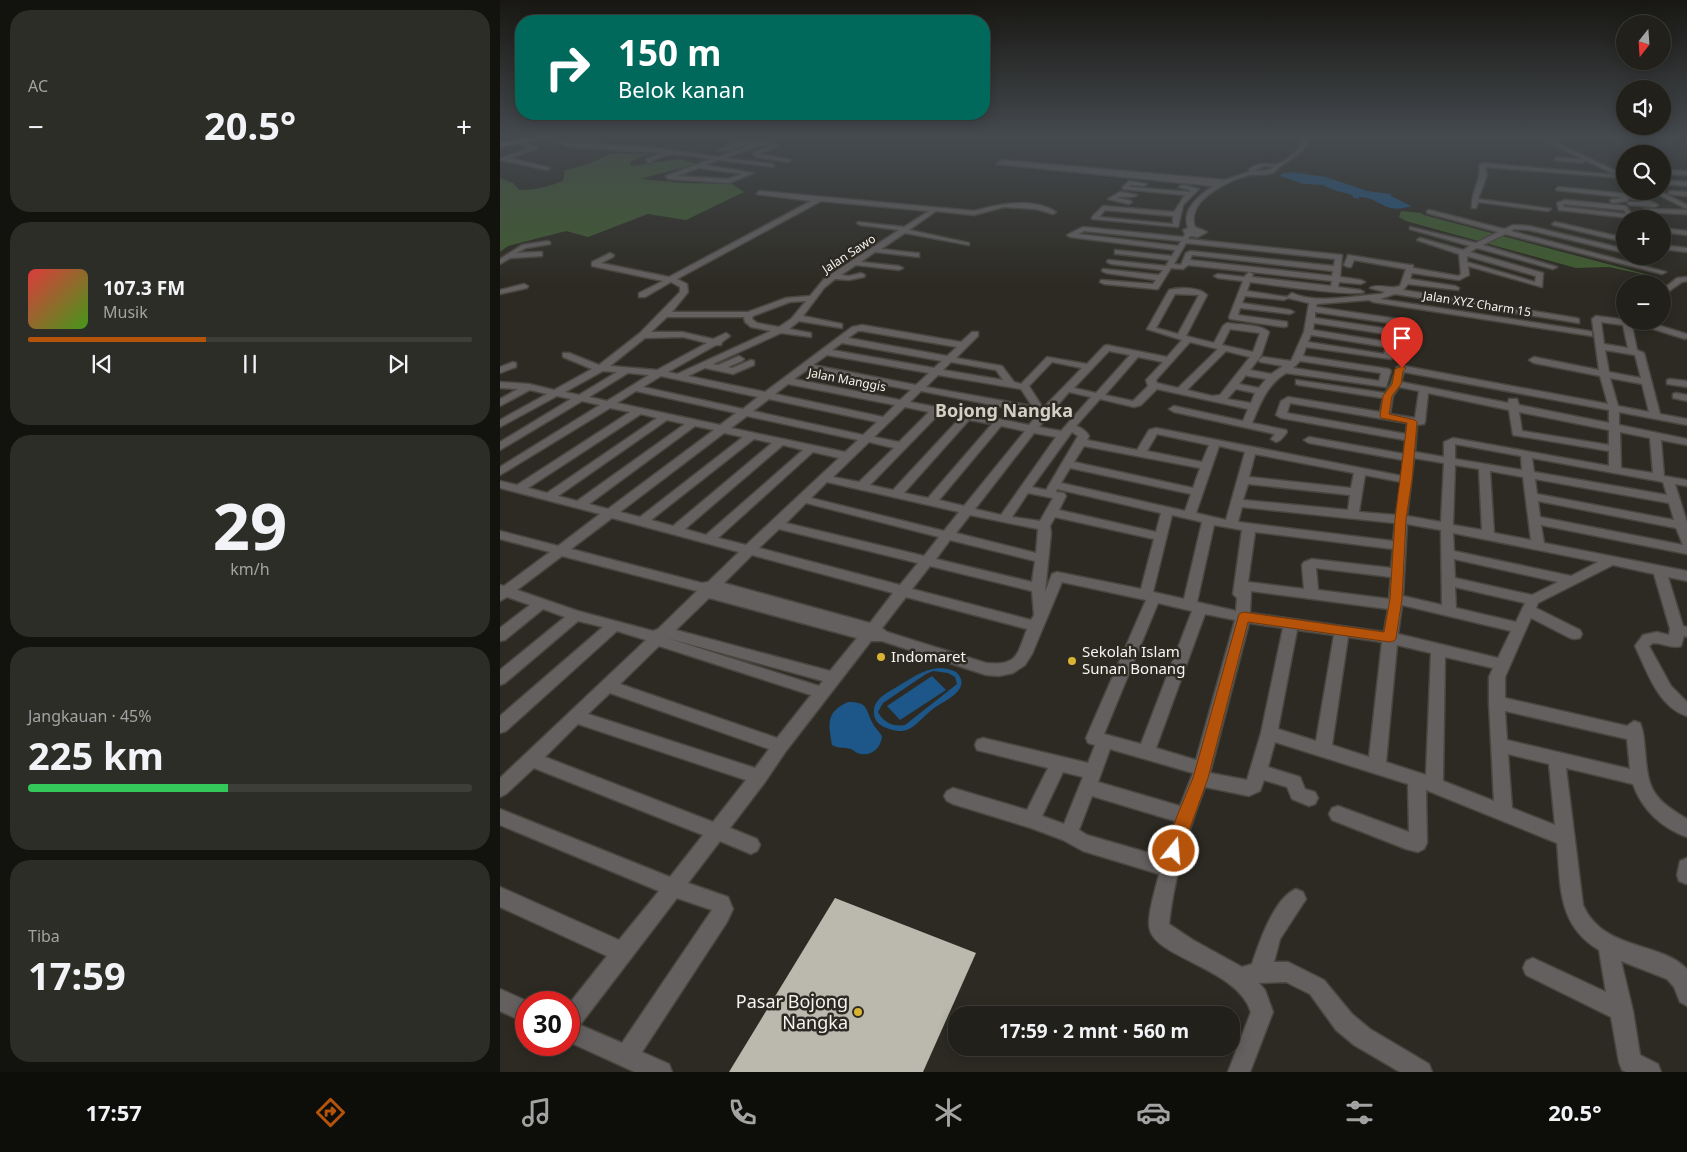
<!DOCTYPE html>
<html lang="id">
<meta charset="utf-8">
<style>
body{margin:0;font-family:"Noto Sans",sans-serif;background:#2d2d27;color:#f1f3f6;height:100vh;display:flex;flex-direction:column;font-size:19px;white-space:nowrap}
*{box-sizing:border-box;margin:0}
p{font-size:16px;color:#a2a3a2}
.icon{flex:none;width:28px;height:28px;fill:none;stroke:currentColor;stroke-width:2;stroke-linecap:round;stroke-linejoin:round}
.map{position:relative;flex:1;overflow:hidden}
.drawer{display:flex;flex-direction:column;gap:10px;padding:10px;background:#12120e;width:500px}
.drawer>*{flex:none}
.top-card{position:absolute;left:15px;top:15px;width:475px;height:105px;border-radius:20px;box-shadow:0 2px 12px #0003,0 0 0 1px #3e3e39;background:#00695c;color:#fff;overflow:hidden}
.needle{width:32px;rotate:197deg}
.buttons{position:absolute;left:1116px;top:15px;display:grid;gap:10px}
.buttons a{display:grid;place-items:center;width:55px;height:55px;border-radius:50%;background:#21201a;box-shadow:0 2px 12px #0003,0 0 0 1px #3e3e39;font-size:25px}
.speed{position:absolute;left:15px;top:991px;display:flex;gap:10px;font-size:25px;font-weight:700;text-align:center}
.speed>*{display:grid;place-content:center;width:65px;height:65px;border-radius:50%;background:#21201a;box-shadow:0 2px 12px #0003,0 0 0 1px #3e3e39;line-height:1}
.speed .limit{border:8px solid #d22;background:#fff;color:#111}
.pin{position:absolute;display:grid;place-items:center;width:42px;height:42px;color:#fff;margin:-51px -21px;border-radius:50% 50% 50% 0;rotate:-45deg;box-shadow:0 0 5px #0007}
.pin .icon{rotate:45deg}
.me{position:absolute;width:55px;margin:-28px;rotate:17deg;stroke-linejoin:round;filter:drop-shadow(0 0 4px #0008)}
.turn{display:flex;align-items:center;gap:18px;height:105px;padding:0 20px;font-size:22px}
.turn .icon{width:65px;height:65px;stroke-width:2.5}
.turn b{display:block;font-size:35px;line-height:42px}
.big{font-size:38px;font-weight:700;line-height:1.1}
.drawer .widget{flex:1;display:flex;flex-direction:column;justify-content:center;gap:8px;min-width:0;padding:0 18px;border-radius:20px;background:#2d2d27}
.drawer .dial{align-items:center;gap:0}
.dial b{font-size:65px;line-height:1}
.song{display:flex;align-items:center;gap:15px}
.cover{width:60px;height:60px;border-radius:8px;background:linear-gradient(135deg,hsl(0 70% 55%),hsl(100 70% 35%))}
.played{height:5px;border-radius:2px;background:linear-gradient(90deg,#b45309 40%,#3e3e39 40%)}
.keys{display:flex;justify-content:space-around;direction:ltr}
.heat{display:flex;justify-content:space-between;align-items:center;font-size:28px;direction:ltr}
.charge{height:8px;border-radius:4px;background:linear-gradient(90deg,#34c759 45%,#3e3e39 0)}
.trip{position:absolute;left:448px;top:1006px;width:292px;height:50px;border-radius:20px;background:#21201a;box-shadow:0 2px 12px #0003,0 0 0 1px #3e3e39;font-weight:700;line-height:50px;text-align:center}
.tabs{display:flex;height:80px;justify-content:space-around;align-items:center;background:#0d0d0a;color:#a2a3a2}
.tabs .icon{width:35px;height:35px}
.tabs .active{color:#b45309}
.tabs b{font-size:22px;color:#f1f3f6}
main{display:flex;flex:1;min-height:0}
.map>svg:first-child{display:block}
.green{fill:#405d2f}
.water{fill:#1d5688;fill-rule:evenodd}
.building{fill:#bbb8ae}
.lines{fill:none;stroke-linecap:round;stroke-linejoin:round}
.minor-casing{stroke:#48463f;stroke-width:3}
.major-casing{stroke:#48463f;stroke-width:3}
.minor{fill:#656060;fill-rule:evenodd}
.major{fill:#a09696;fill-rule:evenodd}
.route{fill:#b45309;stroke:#753606}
.poi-dot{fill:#dab333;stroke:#2c2a22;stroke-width:2}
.labels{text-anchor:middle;stroke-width:5;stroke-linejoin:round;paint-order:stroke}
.far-street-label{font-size:12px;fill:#f6f4ef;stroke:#2c2a22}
.poi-label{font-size:15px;fill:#f6f4ef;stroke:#2c2a22;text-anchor:start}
.quarter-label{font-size:18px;font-weight:bold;fill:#d3cfc5;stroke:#2c2a22}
.near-poi-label{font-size:18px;fill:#f6f4ef;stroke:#2c2a22;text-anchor:end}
</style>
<main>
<section class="drawer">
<div class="widget"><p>AC</p>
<div class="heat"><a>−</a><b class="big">20.5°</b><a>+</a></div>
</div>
<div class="widget">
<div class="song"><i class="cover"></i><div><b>107.3 FM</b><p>Musik</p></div></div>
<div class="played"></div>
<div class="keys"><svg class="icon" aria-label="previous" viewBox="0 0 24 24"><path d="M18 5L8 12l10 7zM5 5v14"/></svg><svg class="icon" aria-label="pause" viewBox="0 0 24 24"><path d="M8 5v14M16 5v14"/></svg><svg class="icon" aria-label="next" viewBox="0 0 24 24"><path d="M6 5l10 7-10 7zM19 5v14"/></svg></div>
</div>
<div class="widget dial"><b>29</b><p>km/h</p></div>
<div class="widget"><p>Jangkauan · 45%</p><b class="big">225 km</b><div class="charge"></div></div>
<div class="widget"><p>Tiba</p><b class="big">17:59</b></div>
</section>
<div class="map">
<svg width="1187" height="1072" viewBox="0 0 1187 1072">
<rect width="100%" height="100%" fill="#2c2a22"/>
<path class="green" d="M112,153L150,154L131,161L130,164L132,166L179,159L196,164L140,179L185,183L232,184L244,192L186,220L148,214L88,237L66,231L8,246L0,252V178L13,183L19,190C35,190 47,187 63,181L65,170L89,164Z
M901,211L921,213L924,215L1160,278L1109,267L1076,268L906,221L899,217Z"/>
<path class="water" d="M791,172L826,177L867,191L891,194V196L911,206C883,215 881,197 859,197V199L852,197L853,195L837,191L823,185L804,184L780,176L783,173Z
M440,668C448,669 456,669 460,677C468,692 442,702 433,709C416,722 410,739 384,727C378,724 374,720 374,713C373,700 386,693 395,688C411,679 422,669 440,668ZM433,671L448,673L455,677L457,684L405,725C394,727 384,723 378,712L383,703L426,674Z
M432,676L446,690L400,720L387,706Z
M348,702C368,702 365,708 372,722C374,727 379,731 382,736C381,747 373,756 361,754C357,754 354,750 351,749C344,747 339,749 332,745C328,723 326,712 348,702Z"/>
<path class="building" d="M335,898L476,953L423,1072H229Z"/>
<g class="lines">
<defs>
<path id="minor" d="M2,136L24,140L23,142L38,148L10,158L50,168L47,170L1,160V158L30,148L19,144V142Z
M50,136L71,143L156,148L218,157L253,144C242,143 225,154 217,151C235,140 260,137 279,146L259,154L291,160L288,162L256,157L253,153L270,146L261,145L225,158L272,164L274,167L219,160L205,165L253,173L229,183L168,179L166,176L211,159C189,156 165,149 149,164L146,159L165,153L70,147L45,137ZM199,168L243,174L228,179L177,176Z
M799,136H804L808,144C800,154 791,158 781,166C778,168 776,172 772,173C765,176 757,174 749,175C730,180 685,200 695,227L707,232L698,237L690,236L688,239L842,255L840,277L861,280L865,282L861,284L839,282L838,287L860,290L864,292C857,297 766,284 750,282L747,291L787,297L792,293C817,304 852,296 881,294L885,292L870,288C878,283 890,290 900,286L906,269L854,260L851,267H848L844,265L848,255L910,265H913V268L958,276L961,274L959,254L917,240L920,238L963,250L970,246L910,229V227L976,243L998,232L927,213V211L929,210L1004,229L1013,225L1029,226L1125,249V253L1029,230L1014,229L1011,231L1166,272L1162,274L1005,234L983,245L1057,267L1053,269L977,248L970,252L1043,273L1042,287L968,266L969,275L959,280L912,273L910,279L955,286L959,288L958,290L908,284L903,290L1076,318L1079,319V323L895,294L880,299L1089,331L1092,332V336L873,302L869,300L817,304L816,307L898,319L897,332L893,335L814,323L813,330L894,343L895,345L891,359L806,347L803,356L889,369L891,371L886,387L786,373C767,385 761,402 752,423L786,430L787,432C784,436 781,441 776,442L771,439L775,434L674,412L669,409L674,406L743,421L748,409L657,389L641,405L634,407L600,399L576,426C582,428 586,431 589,436L587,440L637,450L649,430L656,428L902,476L903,460L809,443L804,440L809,437L904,454L905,440L781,418L776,415L781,401L788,397L880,412L883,398L799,385L796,384V380L885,393L891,384L897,367L904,366L1108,404L1100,376L1034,363L1029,360L1034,357L1099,370L1092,319L1096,316L1151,323L1187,334V338L1185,339L1150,328L1132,326L1137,350L1144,353L1160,414L1187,419V425L1119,412V425L1187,439V445L1161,440L1164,476L1187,480V486L1175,484L1187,522V554L1041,525L1044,543L1187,571V581L1168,577L1183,626L1187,627V637L1184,636L1181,646C1172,649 1163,643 1153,643L1149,646L1171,686L1187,702V716C1158,707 1147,671 1135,646L1143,635L1157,632L1169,635L1170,629L1154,574L1113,565L1038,603L1036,608L1080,630L1082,634L1080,638L1075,639L1070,638L1031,618L1005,677V698L1127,726L1134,721L1140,723C1144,732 1144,741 1145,750C1148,790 1152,798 1187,819V837C1162,828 1142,810 1133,784L1066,768L1083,905C1103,951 1160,941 1187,969V1006L1180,1002L1174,987L1167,979L1121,961L1133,1011L1140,1055L1158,1064L1161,1072H1126L1122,1070L1119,1062L1111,1017L1026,975L1023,968L1026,961L1033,958L1106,992L1099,950C1057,925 1061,886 1057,843L926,790L927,843L924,849L918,852L906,849L832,820L829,814L832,808L838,806L909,832L908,784L775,742L768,767L800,777L805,789L815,792L818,798L815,804L809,806L792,799L787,787L764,780L760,791L749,796L705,787C688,831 674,877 669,924L693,940L742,967L752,964C759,943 774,898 796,889L803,892L806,899L780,939L774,962H788L824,980L852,1014L870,1029L929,1064L932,1072H900L854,1045L836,1030L810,994L786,982L759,983L765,990L773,1012L750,1072H728L751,1012C738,969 657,958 650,930C646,918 656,888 659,874L583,851L563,840L531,828L453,804L447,801L444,796L447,791L453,788L527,810L548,768L477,750L475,745L477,740L483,738L588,763L595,745L588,743L586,738L646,600L562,582L532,654L525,665L513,673L499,676L486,675L382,641H371L286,751L265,782L230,828L257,839L260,845L257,851L251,854L220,841L188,883L228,897L233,909L227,922L142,1052L169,1064L172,1072H135L69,1042V1004L107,956L0,907V887L119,940L159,891L0,825V809L170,877L203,835L34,768L6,794L0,797V778L146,640L117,631L6,731L0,733V716L103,627L78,621L5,683L0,685V670L65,617L43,609L5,640L0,641V628L30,605L7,597L0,601V585L4,586L50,552L0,539V531L58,546L100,514L0,488V481L17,485L130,412L110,408L0,475V467L100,405L82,401L0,450V442L71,399L57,396L0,427V420L47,394L30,390L0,406V399L18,389L0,388V382L29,384L54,390L92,369L63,357V353H69L99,365L140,333L180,292V287L171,282L145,297H139V293L163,281L92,266V262L110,253L114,255L113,257L101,263L169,277L311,201L257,194L259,191L474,211C499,204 532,197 556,212L553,214L536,209L504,207L474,215L436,211L409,230L469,243V245L405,233L381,249L416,253H419V257L375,252L361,262L399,266L403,268L399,270L356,265L341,275L349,276L361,273L365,275L364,277L349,280L335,279L324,288L303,316L342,324V328L299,321L289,329L311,333V337L281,333L213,364L218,365L239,356L244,359L242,361L228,367L232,368L251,360L254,361V365L233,374L205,368L188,376L265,392L352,327L362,325L461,342L472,332H478V336L456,358L502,366L514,382L521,384L547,357L587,364L604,346L607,345L667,357L682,340L647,329L669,290C679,287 700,287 707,295L686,336L714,343L723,326L727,323C740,325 760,324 769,332L761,356L750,370L771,374L783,366L760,362L758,360L763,357L791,361L804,332L809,303L788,298L784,300L745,296L742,303L790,310L794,312L790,314L740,308L738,315L787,322V326L784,327L730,319L729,317L743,281L718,278L714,276L718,274L744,277L749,272L753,274L752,277L831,286L832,281L688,265L683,269L671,268L658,289H655L604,284L600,282L601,280L653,284L656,280L606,273L602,271L603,269L659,275L663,270L611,264L607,262L608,260L666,266L669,260L618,254H615V250L672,256L675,250L570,237L567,235L583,227L683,237L685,234L683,230L688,228C681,209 700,195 713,186L496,164L502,160L725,180L749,172V169C763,160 765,166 777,164C786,162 797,151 802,144ZM764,166L774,167L768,170L754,171ZM321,201L429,211L404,227L358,222L357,223L360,225L399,230L324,279L310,296L286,298L248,312H172L188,292L187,284L177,279ZM584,231L681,241L678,246L578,234ZM686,243L835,259L834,266L690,251L686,253L681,265L674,264ZM692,255L833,271L832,276L690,260ZM967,256L1036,276L1035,282L967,262ZM675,294L699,295L678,334L656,328ZM306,301L291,319L279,327L257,323L252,319L253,316L290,302ZM815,312L890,323L889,329L815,318ZM167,317H244L245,322L251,327L271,331L177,374L168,372L216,345H221L222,342L230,336L226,333L213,339L182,332H151ZM1101,322L1123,325L1128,348L1104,344ZM730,329L760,333L753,352L722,345ZM358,331H362L457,347L447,356L348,338ZM811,335L886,347L884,354L808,342ZM183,337L207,343L157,370L110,366L145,338ZM690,342L718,349L678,388L657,383L656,380ZM342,343L442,361L434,368L332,350ZM1105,350L1135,355L1141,378L1109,372ZM609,351L630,355L596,393L574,388ZM726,351L750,357L720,395L712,396L687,390ZM327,355L429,373L416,385L313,365ZM638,357L663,362L646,380L648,386L633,401L605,395ZM800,361L881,373L879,381L793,368ZM451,362L496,370L503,380L443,370ZM552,362L582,368L543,408L529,386ZM307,370L411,390L400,400L294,379ZM103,371L117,372L79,395L65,392ZM904,372L1109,410V423L1019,405L1017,399H1009L1008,403L901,382ZM128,373L149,375L107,401L89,397ZM438,375L521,389L532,406L426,387ZM746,375L748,376L766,379L759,388L739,384ZM161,376L258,397L243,409L143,387ZM1110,378L1142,384L1149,412L1118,406ZM288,384L395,405L383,417L275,394ZM899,387L919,391L915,418L890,414L893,396ZM736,389L755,393L751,403L727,399ZM136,391L236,413L220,425L117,403ZM421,391L538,414L529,425L410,402ZM569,392L591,397L561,431L539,427ZM928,393L1009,410L1013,435L1109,451V466L953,438L944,442V457L915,452L917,425L924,424L925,422ZM269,399L377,422L363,435L253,411ZM790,403L907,423L906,434L787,413ZM405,407L429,412L399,442L374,437ZM1019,412L1109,430V445L1022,431ZM141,414L157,418L47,493L28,488ZM439,414L460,418L393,490L370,485ZM247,416L358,440L345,452L231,428ZM167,420L185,424L77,501L58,496ZM469,420L492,424L428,498L404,493ZM195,426L214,430L108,509L89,504ZM501,426L525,431L464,506L439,500ZM572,432L578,436L546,490L532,487ZM1120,432L1150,438L1153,473L1121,468ZM224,433L243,437L140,517L120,512ZM534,433L556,437L501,515L475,509ZM657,434L709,445L702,462L647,451ZM254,439L272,443L173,526L151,520ZM369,442L394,448L359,482L333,477ZM955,444L1021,456L1022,470L955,459ZM283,445L303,450L206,535L185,529ZM584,446L700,468L693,488L574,462ZM719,446L745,452L726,520L696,513ZM313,452L339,458L246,545L218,538ZM755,454L854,473L851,488L749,477ZM914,458L944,463L941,522L907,516ZM1032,458L1163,482L1167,495L1034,472ZM955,465L979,469L982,530L953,525ZM570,468L691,494L685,511L561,483ZM990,471L1023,477L1031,540L994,533ZM865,475L901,482L896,515L859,512ZM1035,479L1169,503L1174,520L1037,494ZM327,482L459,512L444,531L311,498ZM748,484L850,495L848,510L743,500ZM557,489L661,513L656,532L559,510L566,496L564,493L556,492ZM528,493L553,498L540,521L512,517ZM1038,501L1176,528L1183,545L1040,517ZM306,503L439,537L424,556L286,523ZM742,507L895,523L893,541L738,522ZM470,515L538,529L536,553L456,533ZM672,515L702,522L684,599L653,592ZM555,517L654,539L641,589L557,572L552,574L545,592L551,533L550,526ZM112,518L239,552L208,582L202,583L71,549ZM907,524L941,530L942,605L903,596ZM714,525L742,530L733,594L737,598L736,611L697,602ZM279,529L418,563L400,585L259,548ZM755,532L893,549L891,568L812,559L804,562L802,565L804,589L748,582ZM953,533L1098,562L1071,576L954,551ZM450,540L535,561L532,582L436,559ZM252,555L393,593L370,623L224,583ZM62,556L197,591L158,629L153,631L78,611L17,590ZM954,559L1058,582L1032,595L955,578ZM430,566L532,591L534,615L531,620L412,589ZM816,568L891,577L889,599L818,590ZM955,587L1025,603L1016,622L956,608ZM751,591L888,609L884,632L750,613ZM406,597L527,629C517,655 518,666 486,663L387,632L382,628ZM209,598L357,638L330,671L176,630ZM658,603L692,611L641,744L604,734ZM902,605L1011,631L998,658L898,634ZM705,614L735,620L696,760L656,748ZM749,623L783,628L761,733L747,780L710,773ZM797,630L834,635L816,741L778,729ZM848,637L882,642L869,757L832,745ZM167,638L323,681L319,686ZM897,645L931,653L926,775L886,762ZM159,646L311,695L277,738L120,684ZM945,657L993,668L989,677V703L994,801L943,781ZM110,693L269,749L255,768L88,714ZM1005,711L1127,739L1130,769L1007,740ZM78,724L246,780L213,822L45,757ZM610,749L693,773L680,806L598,782ZM1008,754L1049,764L1055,825L1012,808ZM563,772L583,777L564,824L542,816ZM592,796L675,821L663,857L587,835L579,830ZM177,898L212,910L122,1043L80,1025Z
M1037,136H1043L1118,172L1116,175L1125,176V178L985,167L987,175L978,199L1051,209L1048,211L978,202L976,208H972C970,193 982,181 979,165L982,163L1116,175L1085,160L1083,163L1054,160L1056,157L1084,160Z
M1162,170L1187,171V175L1162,174Z
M1162,180L1187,182V186L1162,184Z
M629,181L647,184L644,186L631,185L629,187L689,192L691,190L679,187L682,185L699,189L683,205L678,227L592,219V217L603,206L674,212L685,195L623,189V187ZM605,210L673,216V224L599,217Z
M1058,187L1138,195L1158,205L1155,207L1130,205L1128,204V202H1144L1137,199L1128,198V201L1112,203L1110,200L1122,198L1120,197L1056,190Z
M1151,191H1159L1187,205V209Z
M1170,191L1187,192V196L1168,194Z
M620,192L637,195C631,199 623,195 617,198L631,201L632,202L629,204L608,199Z
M1065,200L1126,206L1133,216L1130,218L1059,210L1057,203ZM1063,204L1124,210L1126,214L1064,207Z
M1145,209L1187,210V214L1143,212L1142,211Z
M1055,222L1125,238V242L1053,225L1052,224Z
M1162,228L1187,231V235L1162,232Z
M48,241L50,242V244L26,248L16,253L39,252H42V256L10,258L0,264V259L22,245Z
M1162,245L1187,248V252L1162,249Z
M1187,277V281L1182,282L1162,296V290L1177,278Z
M24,284L28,286L27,288L0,294V290Z
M13,362L16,363V367L0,373V367Z
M1170,379L1187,381V387L1167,384V380Z
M1176,393L1187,395V401L1173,398V394Z
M1187,858V884H1186L1179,881L1177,875L1180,861Z
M0,989L29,1002H26V1023L0,1011Z"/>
<path id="major" d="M41,136H55L0,147V143Z"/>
</defs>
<use href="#minor" class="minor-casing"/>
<use href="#major" class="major-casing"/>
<use href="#minor" class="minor"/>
<use href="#major" class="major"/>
</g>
<linearGradient id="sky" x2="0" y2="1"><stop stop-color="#181713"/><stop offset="0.48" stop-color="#454a4f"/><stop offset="1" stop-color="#454a4f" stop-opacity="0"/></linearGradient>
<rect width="1187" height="286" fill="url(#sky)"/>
<path class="route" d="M902,366L906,368L903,371L901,384L892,396L889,414L915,420L917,422L912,480L906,519L902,599L896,638L894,641L890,642L748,622L708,778L680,856L674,859L668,856L666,851L677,816L693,778L739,614L743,612L884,632L890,599L895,519L907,423L881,418L880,416L883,396L892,384L895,369Z"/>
<g class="poi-dot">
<circle cx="381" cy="657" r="5"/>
<circle cx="572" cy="661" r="5"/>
<circle cx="358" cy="1012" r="5"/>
</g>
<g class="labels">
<g class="far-street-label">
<text transform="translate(349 254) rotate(-33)" y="4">Jalan Sawo</text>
<text transform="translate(977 304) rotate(9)" y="4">Jalan XYZ Charm 15</text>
<text transform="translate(347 380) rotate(11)" y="4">Jalan Manggis</text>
</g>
<g class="poi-label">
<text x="582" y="657">Sekolah Islam<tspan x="582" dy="17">Sunan Bonang</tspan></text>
<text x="391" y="662">Indomaret</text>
</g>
<g class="quarter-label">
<text x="504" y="417">Bojong Nangka</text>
</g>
<g class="near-poi-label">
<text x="348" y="1008">Pasar Bojong<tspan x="348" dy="21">Nangka</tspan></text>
</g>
</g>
</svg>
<div class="buttons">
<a><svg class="needle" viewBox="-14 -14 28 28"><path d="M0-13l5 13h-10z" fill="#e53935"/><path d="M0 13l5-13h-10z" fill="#a2a3a2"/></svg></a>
<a><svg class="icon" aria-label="sound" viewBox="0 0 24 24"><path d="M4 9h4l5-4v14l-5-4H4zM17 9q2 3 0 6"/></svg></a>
<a><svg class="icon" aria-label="search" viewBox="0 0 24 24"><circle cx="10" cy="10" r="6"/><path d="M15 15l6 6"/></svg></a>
<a>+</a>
<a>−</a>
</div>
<div class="speed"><div class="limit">30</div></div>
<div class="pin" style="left:902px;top:368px;background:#d93025"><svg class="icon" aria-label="arrive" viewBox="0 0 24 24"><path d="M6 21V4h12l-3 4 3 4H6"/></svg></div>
<svg class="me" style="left:674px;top:851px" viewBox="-20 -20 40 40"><circle r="17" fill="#b45309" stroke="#fff" stroke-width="3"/><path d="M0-11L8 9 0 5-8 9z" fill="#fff"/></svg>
<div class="trip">17:59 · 2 mnt · 560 m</div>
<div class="top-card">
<div class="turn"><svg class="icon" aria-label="right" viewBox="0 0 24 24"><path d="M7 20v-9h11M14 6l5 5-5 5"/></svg><div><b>150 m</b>Belok kanan</div></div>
</div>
</div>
</main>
<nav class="tabs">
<b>17:57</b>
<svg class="icon active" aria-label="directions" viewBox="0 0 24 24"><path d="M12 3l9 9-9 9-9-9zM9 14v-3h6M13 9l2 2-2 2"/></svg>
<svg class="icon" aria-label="music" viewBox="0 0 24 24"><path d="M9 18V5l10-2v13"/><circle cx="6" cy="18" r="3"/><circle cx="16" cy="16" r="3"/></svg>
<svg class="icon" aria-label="phone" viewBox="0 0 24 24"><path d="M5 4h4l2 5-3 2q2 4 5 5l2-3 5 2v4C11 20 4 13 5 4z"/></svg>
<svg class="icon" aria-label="climate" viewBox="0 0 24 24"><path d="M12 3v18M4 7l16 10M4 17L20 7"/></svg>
<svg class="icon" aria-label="car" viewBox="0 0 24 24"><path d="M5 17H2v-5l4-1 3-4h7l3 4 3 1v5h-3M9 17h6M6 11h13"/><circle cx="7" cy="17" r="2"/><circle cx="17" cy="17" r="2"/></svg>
<svg class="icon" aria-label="filters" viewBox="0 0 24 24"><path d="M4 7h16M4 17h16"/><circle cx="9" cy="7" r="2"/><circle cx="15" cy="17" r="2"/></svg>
<b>20.5°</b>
</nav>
